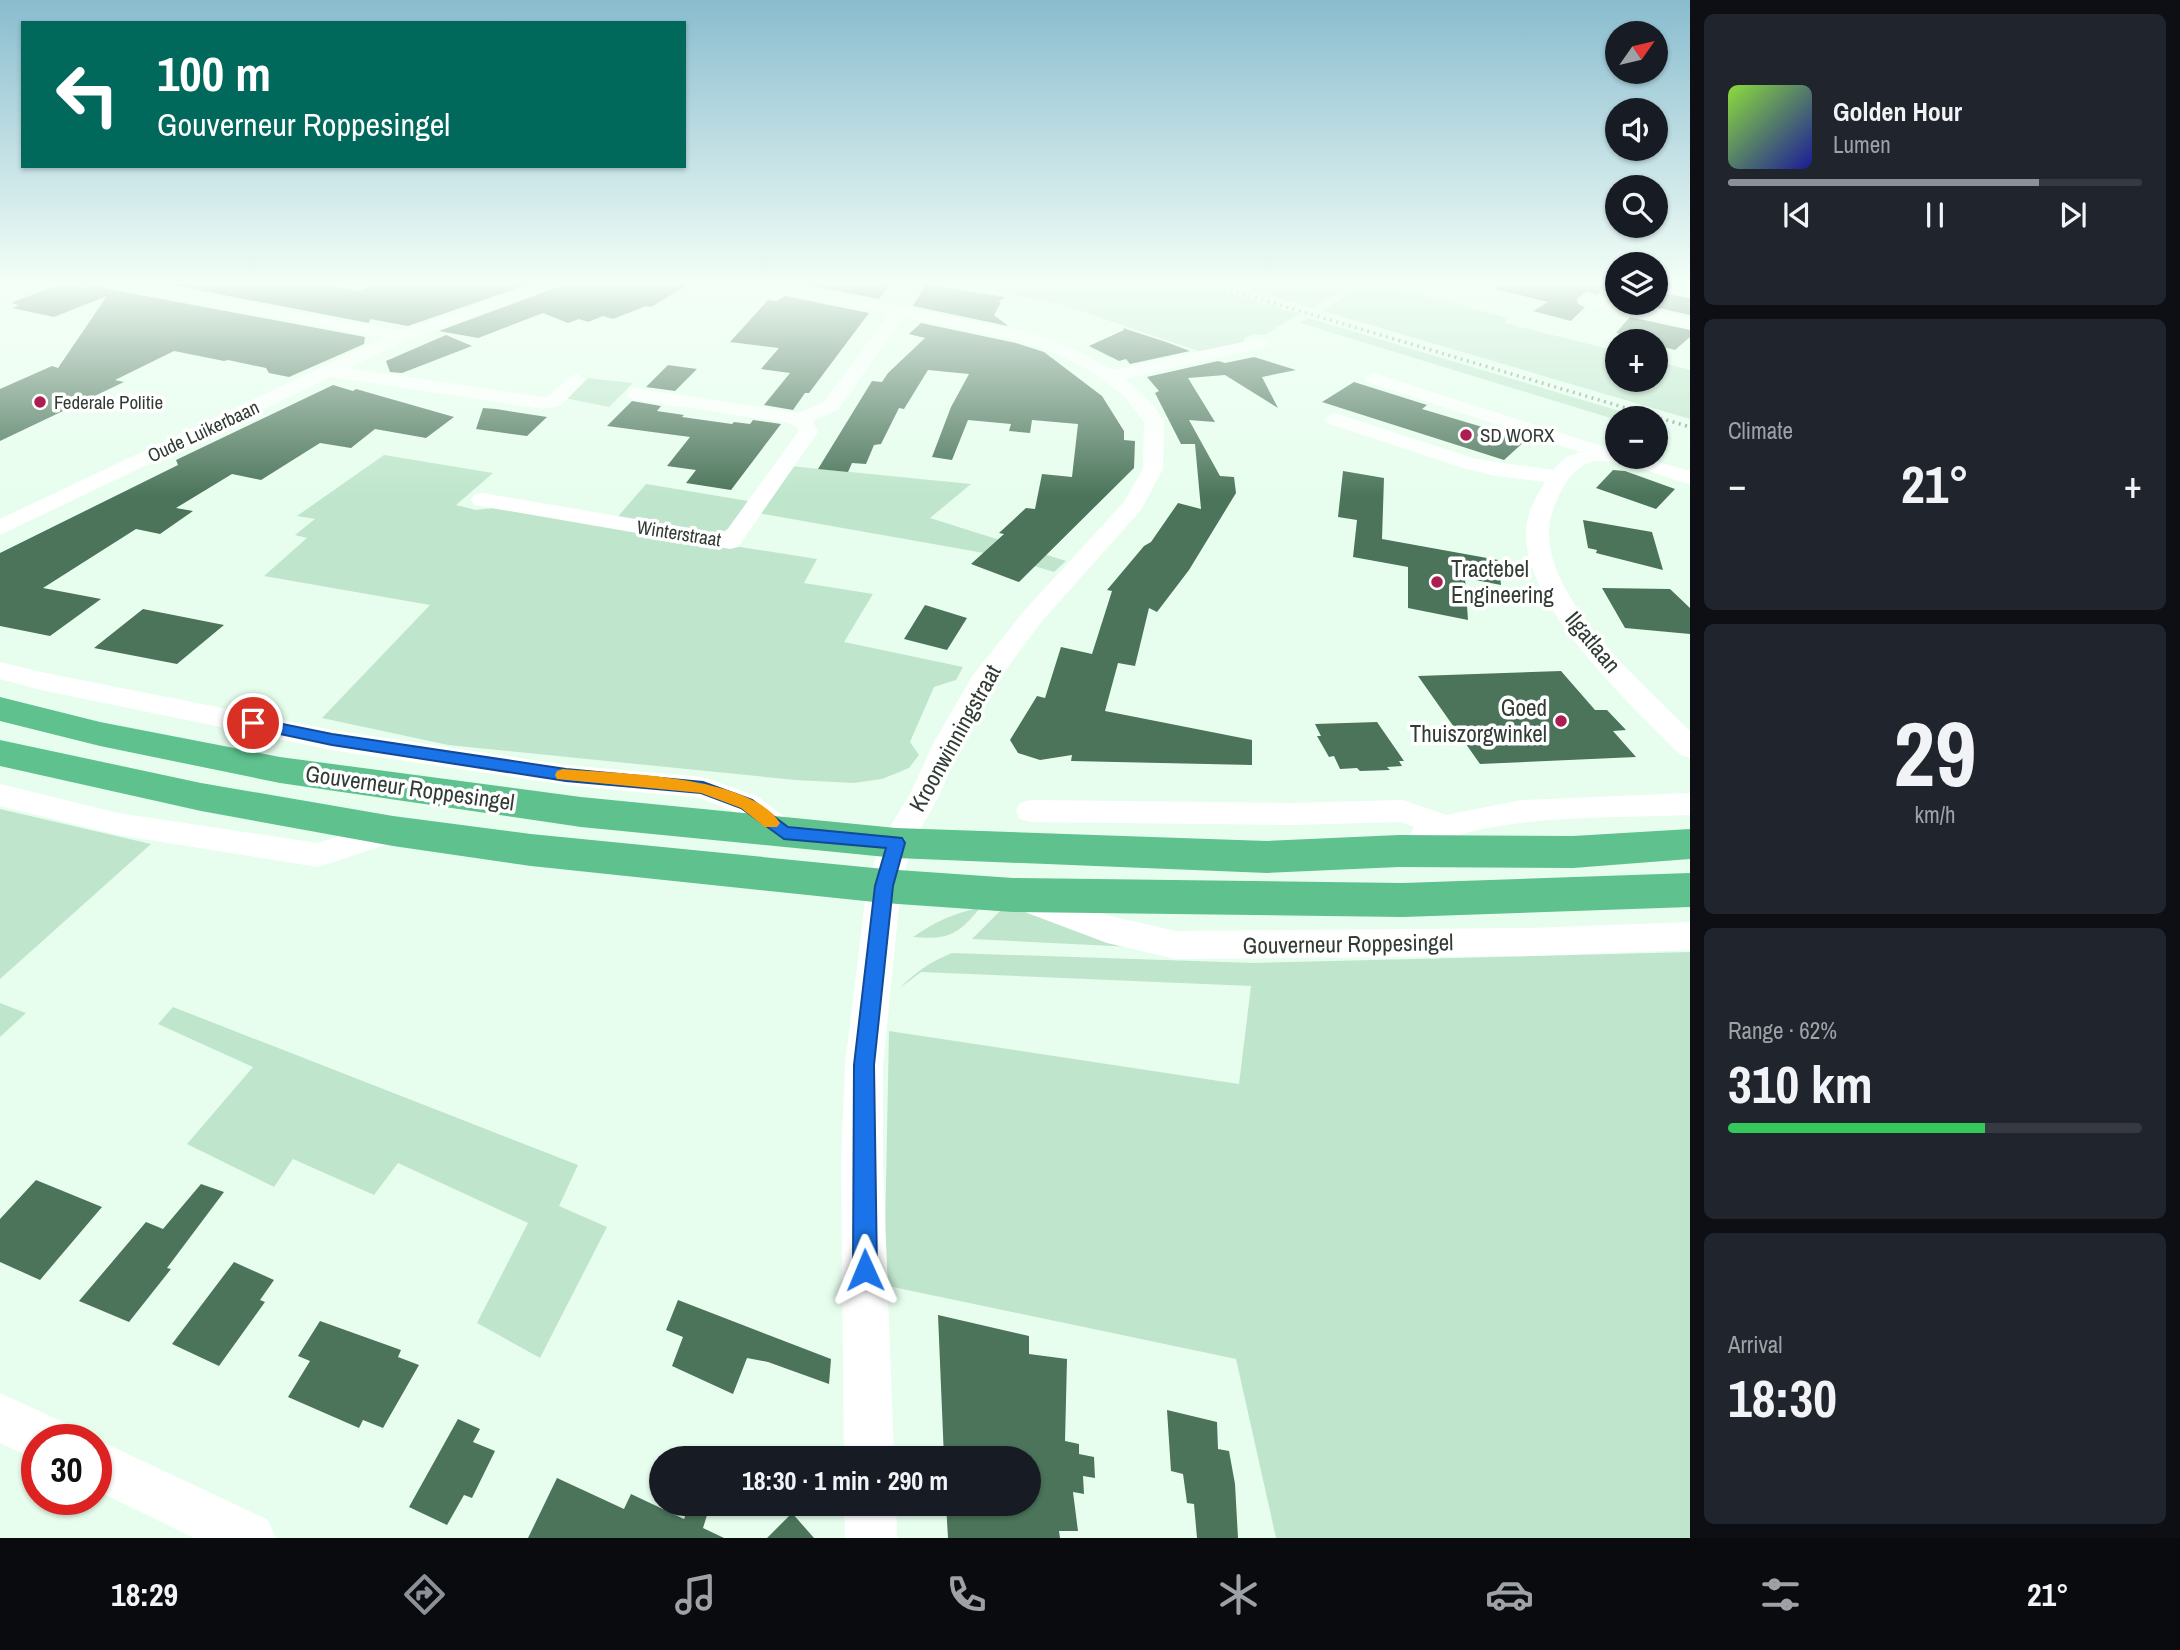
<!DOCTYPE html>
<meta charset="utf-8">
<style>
body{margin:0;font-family:"Archivo Narrow",sans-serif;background:#20242c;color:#f1f3f6;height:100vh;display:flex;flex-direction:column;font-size:26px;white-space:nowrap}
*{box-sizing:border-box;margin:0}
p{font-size:23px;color:#9ea1a6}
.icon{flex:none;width:38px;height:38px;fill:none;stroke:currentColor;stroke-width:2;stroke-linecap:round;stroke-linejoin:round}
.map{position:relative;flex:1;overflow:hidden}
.drawer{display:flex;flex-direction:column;gap:14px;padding:14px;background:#0d0f14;width:490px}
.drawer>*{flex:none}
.guide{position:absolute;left:21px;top:21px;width:665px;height:147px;border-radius:0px;box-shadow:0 2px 5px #0004;background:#00695c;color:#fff;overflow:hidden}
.needle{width:46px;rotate:56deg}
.controls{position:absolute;left:1605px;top:21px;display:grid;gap:14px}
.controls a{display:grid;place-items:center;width:63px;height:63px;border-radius:50%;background:#171b24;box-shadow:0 2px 5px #0004;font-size:35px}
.speed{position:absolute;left:21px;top:1424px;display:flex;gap:14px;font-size:35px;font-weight:700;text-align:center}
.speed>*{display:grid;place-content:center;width:91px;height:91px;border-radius:50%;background:#171b24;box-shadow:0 2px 5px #0004;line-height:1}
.speed .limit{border:10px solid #d22;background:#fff;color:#111}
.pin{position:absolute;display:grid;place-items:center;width:60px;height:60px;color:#fff;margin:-30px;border:4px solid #fff;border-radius:50%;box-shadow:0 2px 7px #0007}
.me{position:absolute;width:77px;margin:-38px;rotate:359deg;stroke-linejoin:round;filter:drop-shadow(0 0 5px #0008)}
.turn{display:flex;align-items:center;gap:24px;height:147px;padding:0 21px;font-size:32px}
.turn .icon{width:91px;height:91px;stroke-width:2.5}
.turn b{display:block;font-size:49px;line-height:60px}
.big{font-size:52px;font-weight:800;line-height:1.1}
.drawer .tile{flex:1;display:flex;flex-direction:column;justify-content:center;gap:10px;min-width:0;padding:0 24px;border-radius:10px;background:#20242c}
.drawer .dial{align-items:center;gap:0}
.dial b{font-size:91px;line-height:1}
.song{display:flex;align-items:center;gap:21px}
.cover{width:84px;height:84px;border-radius:10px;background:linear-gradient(135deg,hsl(90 70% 55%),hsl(240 70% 35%))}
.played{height:7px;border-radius:4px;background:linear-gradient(90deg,#8c9099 75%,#363941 75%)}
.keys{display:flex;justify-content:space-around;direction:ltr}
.heat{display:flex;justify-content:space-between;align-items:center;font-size:38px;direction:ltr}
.charge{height:10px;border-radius:5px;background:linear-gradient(90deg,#34c759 62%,#363941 0)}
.trip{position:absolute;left:649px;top:1446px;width:392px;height:70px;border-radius:35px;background:#171b24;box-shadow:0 2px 5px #0004;font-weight:800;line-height:70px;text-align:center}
.dock{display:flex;height:112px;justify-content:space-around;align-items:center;background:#090b0e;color:#9ea1a6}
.dock .icon{width:49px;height:49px}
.dock .selected{color:#8c9099}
.dock b{font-size:32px;color:#f1f3f6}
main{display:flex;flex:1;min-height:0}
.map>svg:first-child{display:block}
.green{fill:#bfe6cc}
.building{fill:#4b745a}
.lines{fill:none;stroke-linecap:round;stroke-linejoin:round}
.minor{fill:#fff;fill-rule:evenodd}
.secondary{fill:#fff;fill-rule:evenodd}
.trunk{fill:#5fc28e;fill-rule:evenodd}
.rail{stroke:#8b9d91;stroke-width:3.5;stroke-dasharray:2 4.5;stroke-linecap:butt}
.route{fill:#1a73e8;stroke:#114b97;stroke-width:2}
.slow{fill:#f59e0b}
.poi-dot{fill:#ae1d52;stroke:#fff;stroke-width:2.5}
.labels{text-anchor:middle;stroke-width:7;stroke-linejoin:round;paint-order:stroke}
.far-poi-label{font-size:19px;fill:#303c34;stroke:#fff;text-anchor:start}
.far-street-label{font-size:19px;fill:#303c34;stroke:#fff}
.poi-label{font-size:23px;fill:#303c34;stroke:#fff;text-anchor:start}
.street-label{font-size:23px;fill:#303c34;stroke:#fff}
</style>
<main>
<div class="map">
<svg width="1690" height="1538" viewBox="0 0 1690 1538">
<rect width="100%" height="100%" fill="#e7feee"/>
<path class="green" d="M948,281H1189L1299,314L1264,335L1253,334L1244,338V343L1201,352L1063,305Z
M1222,281H1306L1340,292L1312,308Z
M1367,281L1509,318L1504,323L1617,351V380H1656V361L1690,370V419L1323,311Z
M1308,318L1643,418L1617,420L1300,323Z
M588,378L633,383L609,407L565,398Z
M384,455L493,473L456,505L476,510L493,508L817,559L804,583L873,594L844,642L963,667L956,680L934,687L910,742L919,755L909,768L882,779L854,783L795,780L448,745L322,718L430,605L264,576L307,538L295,535L315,519L297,516Z
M790,466L971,484L930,518L1066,561L1054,572L1001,556L758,513Z
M646,484L748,501C743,509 737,522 729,528C714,541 637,523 615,520Z
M0,809L151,844L0,979Z
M980,908C958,935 948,940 913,937C935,922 953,913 980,908Z
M1001,910H1028L1132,947L972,939Z
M1690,952V1538H1276L1236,1359L888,1286L885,1233L889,1031L1239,1084L1251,986L921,972L900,988C915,972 932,961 952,953L1254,963Z
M0,1003L26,1013L0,1037Z
M173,1007L578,1165L559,1206L607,1227L540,1358L477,1323L528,1223L398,1163L374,1195L293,1159L274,1187L187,1144L253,1067L158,1024Z"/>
<path class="building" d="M87,281H98L108,289L365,337L364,344L289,377L269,373L266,368L228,360L224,361L174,351L115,380L124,382L0,441V389L52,366L58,368L107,296L54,317L12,308L19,305L11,303L60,284L86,288Z
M152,281H308L359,291L379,282L399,285L400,281H538L408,326L370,319L369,323Z
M574,281H694L651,307L646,306L613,319L603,316L588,322L579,319L568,323L543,313L478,338L439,331Z
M805,281H892L879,299L802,284Z
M1496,281H1609L1597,295L1587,292L1577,298L1578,304L1585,307L1571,321L1533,311L1548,302L1495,289Z
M926,284L1005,297L998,302H1001L994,315L1008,326L913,306Z
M1656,292L1690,298V315L1640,304L1656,303Z
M785,296L869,313L809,393H805L793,410L764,405L790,373L761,369L779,348L730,342L768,300L777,301Z
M1630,317L1690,330V337L1675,350L1656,345V341H1639L1620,336L1622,334L1616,333Z
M921,323L1016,343L1044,352L1102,396L1124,431V440L1135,441L1134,468L1019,582L971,564L1004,534L999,533L1026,508L1035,509L1042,474L1072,477L1078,424L1032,420L1030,433L1009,431L1011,424L968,420L952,460L932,457L951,407L969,374L928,370L904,409L899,408L881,444L874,445L866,464L852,463L848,472L818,469L872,381L882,382L888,373L925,338L909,334Z
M1123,328L1166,342L1190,351L1130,364L1126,359L1119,361L1089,346L1124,330Z
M446,335L472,346L402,373L390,372L386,361Z
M1254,357L1296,370L1262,377L1278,408L1225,375L1188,378L1215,422L1189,420L1220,476L1234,477L1236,493L1189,570L1157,612L1149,608L1135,666L1118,663L1105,711L1252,740V765L1071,761L1072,755L1040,760L1018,753L1010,740L1037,696L1045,698L1061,647L1092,654L1112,591L1107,590L1144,546L1151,542L1178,503L1201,509L1195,444H1181L1155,393L1159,391L1147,377L1218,361L1225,363Z
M668,365L697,369L675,391L646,387Z
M1354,382L1427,405L1422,409L1526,440L1504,460L1322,402Z
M333,385L353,391L356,389L454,417L426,438L375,429L351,448L320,443L261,480L232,474L176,508L193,511L160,534L136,529L43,588L101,599L50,636L0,626V553L178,465L176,460Z
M632,401L661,406L657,411L684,415L682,417L732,424L734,422L750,424L753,420L781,424L731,490L686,483L696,470L667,466L690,437L607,426Z
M483,408L496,409L547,417L527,436L476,429Z
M1613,470L1625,471L1675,489L1656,509L1596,488Z
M1343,471L1384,478L1382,539L1498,560L1501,585L1465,578L1468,620L1408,608V567L1353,557L1357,520L1338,517Z
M1583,520L1652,532L1663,570L1596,553L1597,550L1588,548Z
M1602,588L1670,589L1690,608V634L1625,628Z
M925,605L967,618L947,650L904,639Z
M143,609L224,625L177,664L94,648Z
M1561,671L1595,710H1607L1626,730L1613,731L1636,757L1480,764L1418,676Z
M1377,722L1404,761H1399L1402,766L1387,767L1390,770L1360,771L1357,768L1340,769L1334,756L1329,757L1317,736H1321L1315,724Z
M36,1180L102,1207L40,1280L0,1262V1219Z
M201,1184L224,1192L167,1268L171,1269L129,1322L79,1301L146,1222L163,1229Z
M234,1262L274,1280L260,1300L265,1302L219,1366L172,1344Z
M678,1300L831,1359L829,1384L768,1362L747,1358L733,1394L672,1366L683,1337L666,1330Z
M938,1315L1029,1336V1354L1067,1359L1065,1441L1079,1444V1454L1094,1457L1095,1478L1083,1476L1084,1494L1073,1492L1078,1531H1059L1060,1538H948L946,1503H1029V1458H944Z
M320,1321L401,1350L398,1357L419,1365L383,1428L363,1420L359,1428L288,1397L310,1361L298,1356Z
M1167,1410L1217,1422L1218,1449L1229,1451L1235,1484L1238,1538H1197L1194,1504L1187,1503L1183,1474L1171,1471Z
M458,1419L480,1429L473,1442L495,1451L472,1498L464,1495L447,1525L409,1507Z
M557,1478L624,1509L631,1494L684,1519L690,1503H693L709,1509L703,1528L724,1538H528Z
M792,1513L814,1538H767Z"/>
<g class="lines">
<path class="minor" d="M101,281H135L400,331L548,281H572L407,340L348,368L543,397L548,396L571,376L577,374L586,380L561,405L543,409L331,377L0,535V519L383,338L108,286Z
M744,281H776L1027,332L1069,346L1113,370L1261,338L1270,343L1261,348L1125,379L1154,406L1164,422L1163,469L1141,510L1042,621L995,684L962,742L939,796L912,844L901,886L883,1065V1162L894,1458H844L841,1162L845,1065L867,886L880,843L910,794L934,742L973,675L1024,611L1124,502L1143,469L1144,422L1124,396L1091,371L1057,354L1017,340L903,317L838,410L813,421L818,432L738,547L730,549L474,505L471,500L474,495L482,493L724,534L798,432L797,427L789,423L636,400L629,398L627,394L629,390L636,388L798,413L824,402L889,314L751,286Z
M1656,281L1690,286V296L1656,289Z
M1586,295L1690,318V328L1580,303L1578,300Z
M1373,373L1617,451V457H1640L1690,471V484C1661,477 1628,460 1597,461C1578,463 1567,479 1559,495C1554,506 1549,518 1549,530C1546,601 1644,684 1690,731V758L1680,755C1629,702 1525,609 1526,532C1526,514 1536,497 1545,482L1496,476L1463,468L1327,423L1324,419L1334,413L1341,415L1476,459L1553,470L1565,458L1580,452L1367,382L1364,378Z
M0,662L41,672L332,730L566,765L703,777L757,796L795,825L800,833L795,841L784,845L773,841L735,812L700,798L566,785L332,750L41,690L0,679Z
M0,784L118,813L318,843L393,819L404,823L409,831L404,839L318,867L118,835L0,806Z
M1690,793V815C1618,818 1544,815 1473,831C1454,835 1435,847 1416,841L1411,833L1414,827L1401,822L1292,825L1031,822L1020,819L1016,811L1020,803L1031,800L1292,803L1403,800L1446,815L1522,800Z
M1026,886L1110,916L1176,931L1531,928L1690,922V950L1531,956L1176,959L1107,943L1014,908L1009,899L1014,890Z
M0,1393L65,1423L73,1440H37V1460L0,1443Z
M96,1439L268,1520L276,1538H194L96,1490V1440H93Z
M844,1503H896L897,1538H845Z"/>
<path class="secondary" d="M11,281H40L37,285L0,299V286Z"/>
<path class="trunk" d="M0,697L100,722L280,757L581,797L896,828L1267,841L1399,835L1573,836L1690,829V859L1573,868L1399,867L1267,873L896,858L581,827L280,783L100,746L0,721Z
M0,740L201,783L393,816L531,834L884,869L1013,878L1403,883L1690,873V907L1403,917L1013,912L884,903L531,866L393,846L201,811L0,766Z"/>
<path class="rail" d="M1199,281L1690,427"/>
</g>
<linearGradient id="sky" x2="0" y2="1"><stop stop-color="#89bccf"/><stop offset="0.57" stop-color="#f4fff7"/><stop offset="1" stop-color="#f4fff7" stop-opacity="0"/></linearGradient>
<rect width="1690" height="497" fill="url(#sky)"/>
<path class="route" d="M253,718L332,734L566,769L703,782L752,800L788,827L902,838L905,843L893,886L874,1065L877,1270L873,1278L865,1282L856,1278L853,1270L854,1065L875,886L886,848L784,839L741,808L701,793L566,781L332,745L247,727L245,723Z"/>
<path class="slow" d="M563,769C616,774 749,774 780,823L777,827H765L741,808L701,793L557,779L555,775L557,771Z"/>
<g class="poi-dot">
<circle cx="40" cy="402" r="7"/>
<circle cx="1466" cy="435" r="7"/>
<circle cx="1437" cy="582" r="7"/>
<circle cx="1561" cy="721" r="7"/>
</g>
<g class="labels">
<g class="far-poi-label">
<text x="54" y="409">Federale Politie</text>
<text x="1480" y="442">SD WORX</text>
</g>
<g class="far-street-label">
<text transform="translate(203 431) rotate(-25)" y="7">Oude Luikerbaan</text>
<text transform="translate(679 533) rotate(9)" y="7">Winterstraat</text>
</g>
<g class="poi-label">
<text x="1451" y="577">Tractebel<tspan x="1451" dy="26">Engineering</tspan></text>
<text x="1547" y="716" text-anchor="end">Goed<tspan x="1547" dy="26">Thuiszorgwinkel</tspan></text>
</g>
<g class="street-label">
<text transform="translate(1593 642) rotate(50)" y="8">Ilgatlaan</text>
<text transform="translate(955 738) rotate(-61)" y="8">Kroonwinningstraat</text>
<text transform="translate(410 788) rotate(8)" y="8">Gouverneur Roppesingel</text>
<text transform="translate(1348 944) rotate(-1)" y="8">Gouverneur Roppesingel</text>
</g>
</g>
</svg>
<div class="controls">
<a><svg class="needle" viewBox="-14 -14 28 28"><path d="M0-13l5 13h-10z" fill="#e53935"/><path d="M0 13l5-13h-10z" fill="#9ea1a6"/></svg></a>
<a><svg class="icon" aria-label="sound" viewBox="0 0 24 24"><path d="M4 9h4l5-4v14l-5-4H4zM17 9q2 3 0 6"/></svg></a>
<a><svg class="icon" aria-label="search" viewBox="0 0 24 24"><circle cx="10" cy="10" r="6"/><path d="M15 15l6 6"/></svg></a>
<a><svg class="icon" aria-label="layers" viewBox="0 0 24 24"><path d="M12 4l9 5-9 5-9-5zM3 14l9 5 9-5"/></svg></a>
<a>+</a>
<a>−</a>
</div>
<div class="speed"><div class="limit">30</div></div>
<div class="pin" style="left:253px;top:723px;background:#d93025"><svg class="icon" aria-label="arrive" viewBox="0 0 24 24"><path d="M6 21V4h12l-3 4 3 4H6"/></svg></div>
<svg class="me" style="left:865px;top:1270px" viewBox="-20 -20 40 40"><path d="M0-17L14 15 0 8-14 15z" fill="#1a73e8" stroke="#fff" stroke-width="4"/></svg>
<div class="trip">18:30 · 1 min · 290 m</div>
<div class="guide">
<div class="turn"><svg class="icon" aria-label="left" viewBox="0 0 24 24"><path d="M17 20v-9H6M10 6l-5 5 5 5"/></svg><div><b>100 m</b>Gouverneur Roppesingel</div></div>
</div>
</div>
<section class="drawer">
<div class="tile">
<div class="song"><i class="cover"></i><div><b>Golden Hour</b><p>Lumen</p></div></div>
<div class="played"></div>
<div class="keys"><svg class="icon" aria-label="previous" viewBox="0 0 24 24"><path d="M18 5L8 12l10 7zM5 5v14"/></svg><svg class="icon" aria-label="pause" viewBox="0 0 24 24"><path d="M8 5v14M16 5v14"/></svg><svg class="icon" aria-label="next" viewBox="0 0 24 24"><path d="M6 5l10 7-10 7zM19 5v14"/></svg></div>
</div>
<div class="tile"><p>Climate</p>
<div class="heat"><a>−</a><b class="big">21°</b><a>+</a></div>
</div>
<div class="tile dial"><b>29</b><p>km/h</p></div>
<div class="tile"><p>Range · 62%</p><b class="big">310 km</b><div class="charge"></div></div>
<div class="tile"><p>Arrival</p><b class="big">18:30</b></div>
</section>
</main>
<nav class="dock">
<b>18:29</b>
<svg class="icon selected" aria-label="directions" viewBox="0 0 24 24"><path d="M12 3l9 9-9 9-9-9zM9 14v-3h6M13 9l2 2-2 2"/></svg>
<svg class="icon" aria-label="music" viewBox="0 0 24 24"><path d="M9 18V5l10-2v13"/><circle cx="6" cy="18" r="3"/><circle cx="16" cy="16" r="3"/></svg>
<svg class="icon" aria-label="phone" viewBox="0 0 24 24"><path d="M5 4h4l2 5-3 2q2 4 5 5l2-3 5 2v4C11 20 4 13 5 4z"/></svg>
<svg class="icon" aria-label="climate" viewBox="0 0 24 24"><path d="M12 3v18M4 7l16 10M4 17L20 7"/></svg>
<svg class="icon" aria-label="car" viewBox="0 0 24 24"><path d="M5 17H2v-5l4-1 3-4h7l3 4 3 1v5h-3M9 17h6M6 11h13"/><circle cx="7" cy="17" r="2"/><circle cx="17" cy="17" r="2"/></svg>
<svg class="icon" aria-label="filters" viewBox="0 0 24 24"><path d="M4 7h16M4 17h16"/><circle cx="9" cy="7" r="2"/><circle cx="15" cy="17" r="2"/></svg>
<b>21°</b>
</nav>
